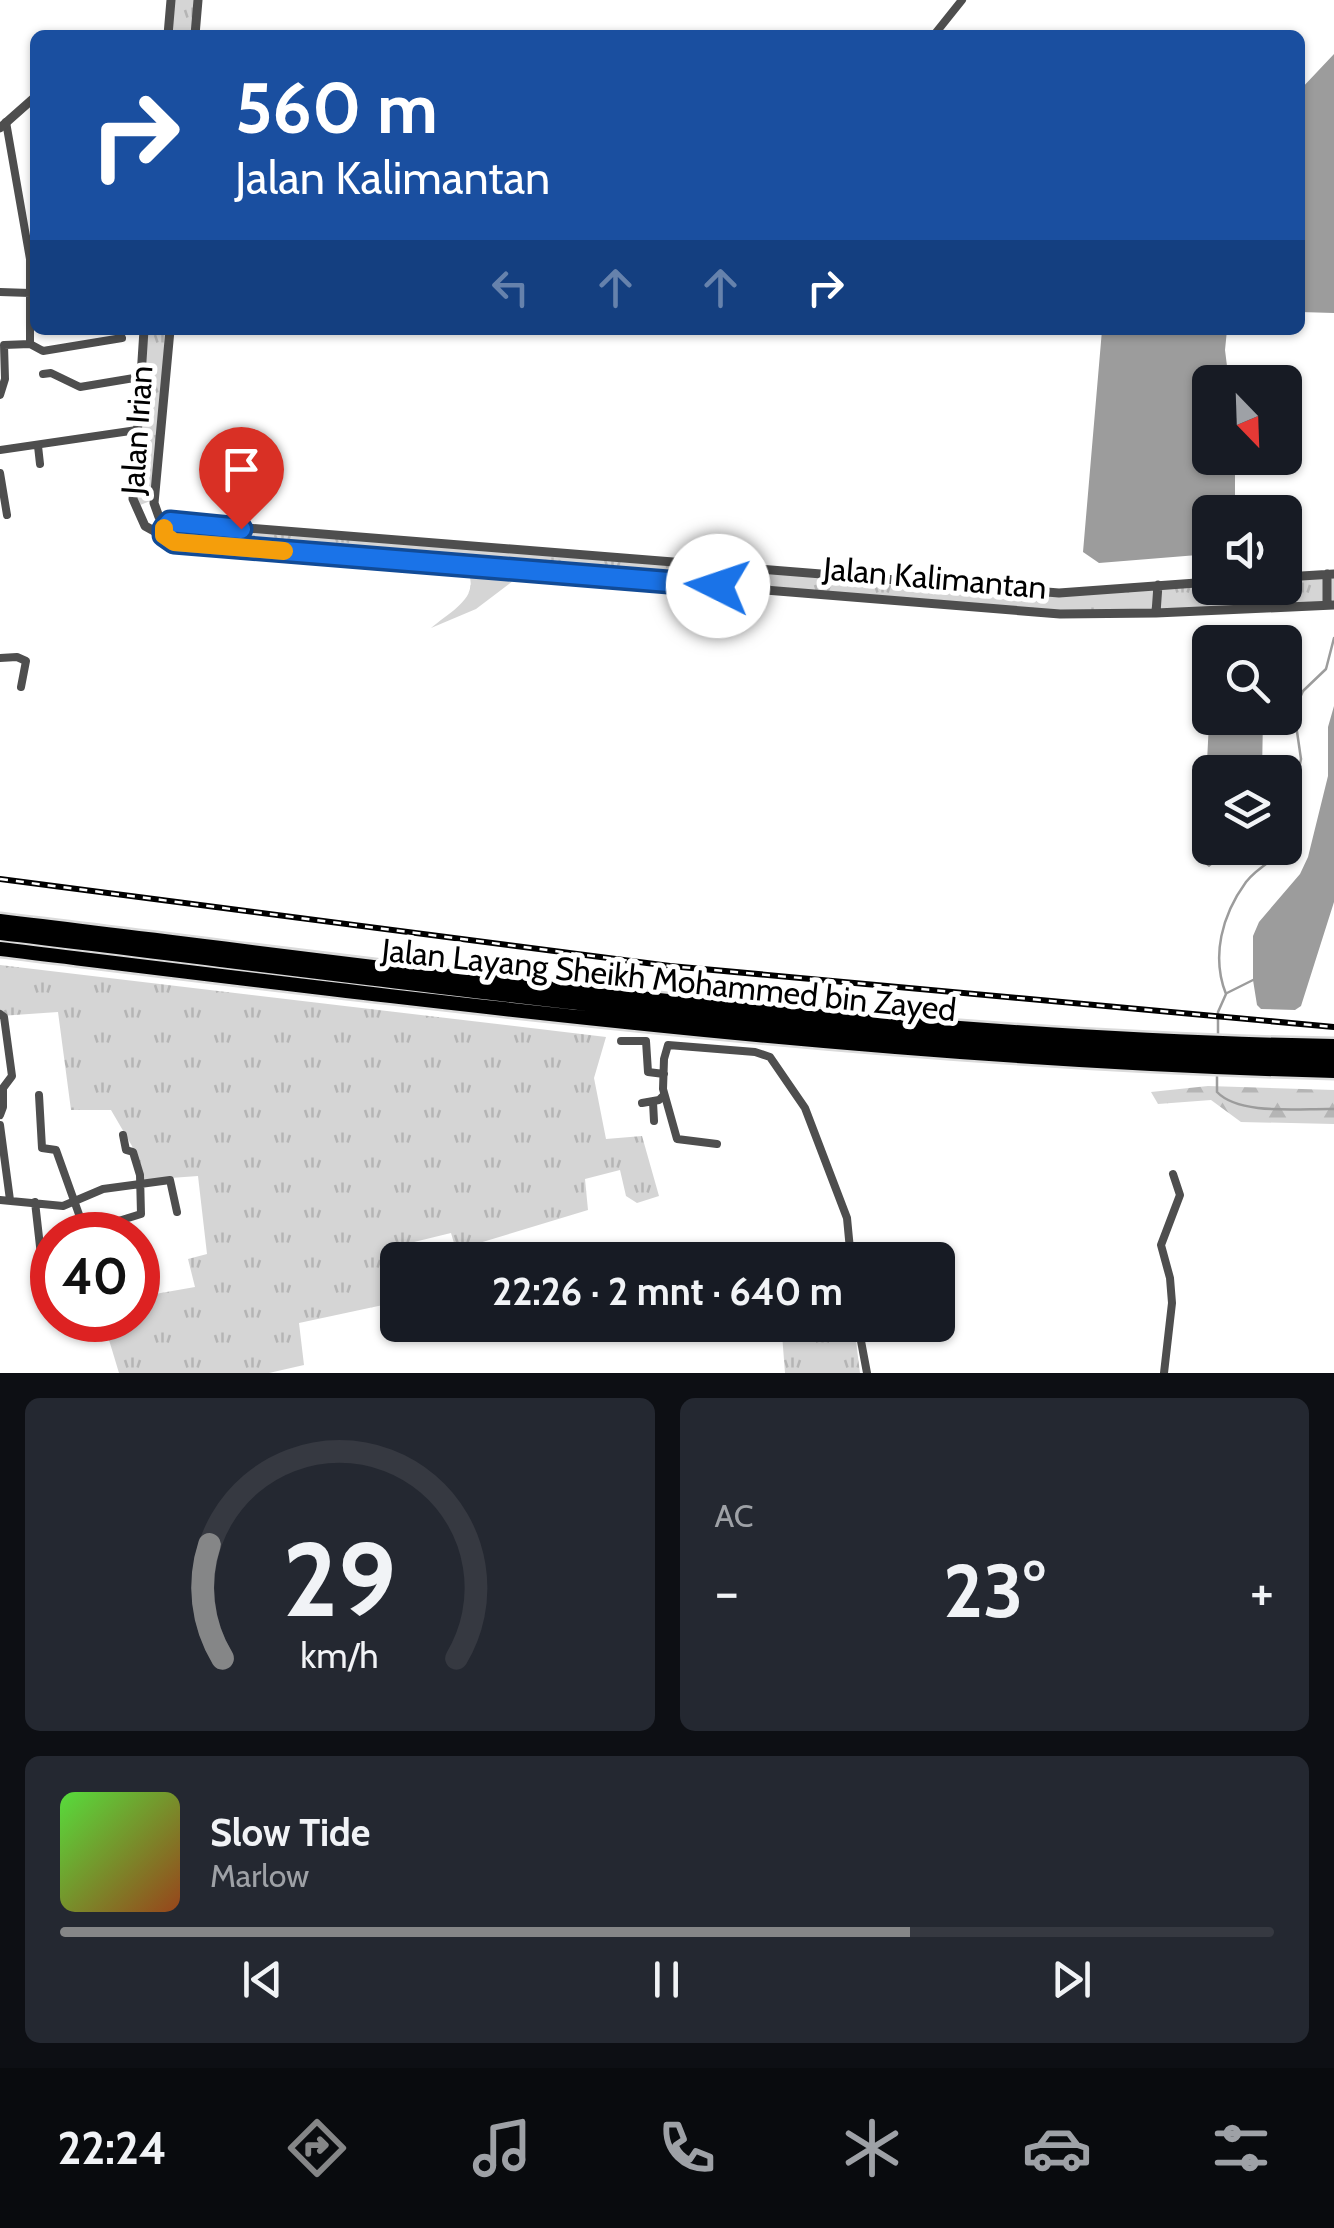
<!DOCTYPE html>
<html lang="id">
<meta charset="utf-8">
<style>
body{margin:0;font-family:Cabin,sans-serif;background:#242831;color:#f1f3f6;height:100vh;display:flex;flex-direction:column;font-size:38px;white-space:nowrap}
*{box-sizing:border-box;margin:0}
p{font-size:32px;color:#9ea1a6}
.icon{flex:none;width:55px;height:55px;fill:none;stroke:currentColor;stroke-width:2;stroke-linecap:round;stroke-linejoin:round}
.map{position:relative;height:1373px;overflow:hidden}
.panel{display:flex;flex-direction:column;gap:25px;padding:25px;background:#0d0f14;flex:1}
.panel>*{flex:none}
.hud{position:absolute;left:30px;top:30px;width:1275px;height:305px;border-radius:15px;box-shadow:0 2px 8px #0004;background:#1a4fa0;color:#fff;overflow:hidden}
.needle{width:65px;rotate:157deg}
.controls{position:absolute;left:1192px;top:365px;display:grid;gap:20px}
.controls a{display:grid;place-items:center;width:110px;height:110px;border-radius:15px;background:#171b24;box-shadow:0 2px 8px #0004;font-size:50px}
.speed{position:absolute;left:30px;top:1212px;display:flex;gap:20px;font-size:50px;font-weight:700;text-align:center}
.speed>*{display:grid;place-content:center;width:130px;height:130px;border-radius:50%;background:#171b24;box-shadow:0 2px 8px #0004;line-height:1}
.speed .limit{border:15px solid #d22;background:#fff;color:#111}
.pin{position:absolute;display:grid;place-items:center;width:85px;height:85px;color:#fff;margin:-102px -42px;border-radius:50% 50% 50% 0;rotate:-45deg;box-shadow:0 0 10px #0007}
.pin .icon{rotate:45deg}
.me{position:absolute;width:110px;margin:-55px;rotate:274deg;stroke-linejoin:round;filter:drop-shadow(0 0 8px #0008)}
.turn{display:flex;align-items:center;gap:35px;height:210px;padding:0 40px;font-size:45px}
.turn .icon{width:130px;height:130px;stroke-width:2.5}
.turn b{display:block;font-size:70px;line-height:85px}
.lanes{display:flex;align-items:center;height:95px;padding:0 40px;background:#0003;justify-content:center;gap:50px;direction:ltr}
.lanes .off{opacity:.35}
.big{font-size:75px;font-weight:800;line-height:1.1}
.panel .tile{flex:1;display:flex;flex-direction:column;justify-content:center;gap:15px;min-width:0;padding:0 35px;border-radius:15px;background:#242831}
.panel .dial{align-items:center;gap:0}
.dial svg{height:260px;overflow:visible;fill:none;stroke:#363941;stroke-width:7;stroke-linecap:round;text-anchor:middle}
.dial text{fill:#f1f3f6;stroke:none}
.song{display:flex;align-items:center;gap:30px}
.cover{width:120px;height:120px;border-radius:15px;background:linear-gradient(135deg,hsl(110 70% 55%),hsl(20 70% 35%))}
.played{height:10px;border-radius:5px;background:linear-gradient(90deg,#858687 70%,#363941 70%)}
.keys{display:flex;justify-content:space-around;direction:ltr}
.heat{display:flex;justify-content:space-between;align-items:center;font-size:55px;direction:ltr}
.panel .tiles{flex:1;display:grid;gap:25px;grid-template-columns:1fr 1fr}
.tile:last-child{grid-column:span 2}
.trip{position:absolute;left:380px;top:1242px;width:575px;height:100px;border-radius:15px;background:#171b24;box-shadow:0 2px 8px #0004;font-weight:800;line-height:100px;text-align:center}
.tab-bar{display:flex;height:160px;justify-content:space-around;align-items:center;background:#090b0e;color:#9ea1a6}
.tab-bar .icon{width:70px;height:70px}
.tab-bar .selected{color:#858687}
.tab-bar b{font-size:45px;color:#f1f3f6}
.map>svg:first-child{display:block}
.grass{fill:url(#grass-tufts)}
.forest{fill:url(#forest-firs)}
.water{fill:#9c9c9c}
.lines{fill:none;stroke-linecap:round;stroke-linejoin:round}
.stream{stroke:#9c9c9c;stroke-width:2.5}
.motorway-casing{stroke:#dbdbdb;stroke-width:19}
.minor{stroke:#4e4e4e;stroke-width:8}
.tertiary{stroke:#4e4e4e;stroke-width:9}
.motorway{stroke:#000;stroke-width:14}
.rail-casing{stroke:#000;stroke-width:6}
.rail{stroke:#fff;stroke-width:2.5;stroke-dasharray:8;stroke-linecap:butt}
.route-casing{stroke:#114b97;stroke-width:25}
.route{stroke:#1a73e8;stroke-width:18}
.slow{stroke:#f59e0b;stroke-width:18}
.labels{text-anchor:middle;stroke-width:10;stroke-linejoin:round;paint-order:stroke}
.street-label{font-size:32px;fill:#000;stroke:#fff}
</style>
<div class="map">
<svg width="1334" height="1373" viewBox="0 0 1334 1373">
<defs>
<pattern id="grass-tufts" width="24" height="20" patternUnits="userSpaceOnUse" patternTransform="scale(2.5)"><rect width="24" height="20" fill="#d5d5d5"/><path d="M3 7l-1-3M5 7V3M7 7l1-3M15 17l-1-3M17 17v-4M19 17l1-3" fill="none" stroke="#b5b5b5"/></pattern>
<pattern id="forest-firs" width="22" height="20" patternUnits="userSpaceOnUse" patternTransform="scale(2.5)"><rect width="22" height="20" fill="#d5d5d5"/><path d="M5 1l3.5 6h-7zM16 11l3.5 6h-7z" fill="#b5b5b5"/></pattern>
</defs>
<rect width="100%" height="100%" fill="#fff"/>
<path class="grass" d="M171,0H198L196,35H168Z
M144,330H170L153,500L140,505L137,503Z
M168,523L1059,593L1210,582V588H1285V577L1334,574V605L1060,614L526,571L476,609L431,628C452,610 485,595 464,566L174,542L164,531Z
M0,965L606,1037L594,1078L606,1139L642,1136L659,1196L637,1203L626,1196L620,1170L585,1179L588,1210L456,1250L451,1233L414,1242L419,1260H398L397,1302L299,1323L304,1365L269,1373H119L103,1320H138V1297L195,1287L188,1259L207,1254L198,1176L143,1180L132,1146L111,1110H71L58,1012L0,1016Z
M806,1325H854L860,1373H785L782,1334Z"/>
<path class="forest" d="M1208,1086L1334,1090V1124L1241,1122L1211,1100L1158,1104L1151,1092Z"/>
<path class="water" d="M1334,54V313L1300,312V90Z
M1102,330H1227L1225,350L1229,382H1210V458H1235V512H1210V554L1099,563L1083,552Z
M1210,702V718H1263L1262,772H1210V848H1235L1209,867L1202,862Z
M1334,706V902L1301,1006L1295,1010L1261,1009L1257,1005L1253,980V936L1259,922L1300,874L1308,857L1328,776V727Z"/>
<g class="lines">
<path class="stream" d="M1222,640V633
M1285,839L1301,759L1294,711L1303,691L1326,669L1334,638
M1227,993L1253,980
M1218,1037V1012L1226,994C1211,956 1222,915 1246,882C1256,869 1271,861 1283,852L1284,848
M1217,1070V1092C1240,1116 1301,1108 1334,1109"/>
<defs>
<path id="motorway" d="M0,921C443,974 887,1039 1334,1046
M0,933C443,986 888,1050 1334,1060
M0,949C443,1003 887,1060 1334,1071"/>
</defs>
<use href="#motorway" class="motorway-casing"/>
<path class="minor" d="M934,35L962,0
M0,292L30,293
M30,344L43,351L122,338
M43,374L51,373L80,387L140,377
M0,395L5,379L4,345L30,344V259L6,122
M38,446L40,464
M0,450L137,430
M0,473L7,515
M0,658L17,657L26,661L21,687
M0,1014L4,1017L12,1076L3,1088V1107L0,1115
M621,1041H646L648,1072L664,1074
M39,1095L42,1148L56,1150L81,1220L83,1235
M653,1102L654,1121
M642,1103L659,1100L664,1095
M0,1125L10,1200
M717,1144L677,1139L663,1089L664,1059L668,1045L755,1052L770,1057L805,1108L847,1218L851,1260
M0,1200L63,1206L103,1189L170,1180L177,1212
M35,1202L42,1264
M112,1223L141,1214L140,1175L133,1152L126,1150L123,1135
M858,1325L867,1373
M1164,1373L1172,1303L1170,1278L1161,1245L1180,1195L1173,1174"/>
<path class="tertiary" d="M168,35L171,0
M195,35L198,0
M0,128L35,97
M144,330L133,499L145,526L174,542L1060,614L1156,613L1334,605
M170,330L154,503L159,517L173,522L1059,593L1210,582
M1327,574V605
M1285,577L1334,574
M1156,613L1158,585"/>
<use href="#motorway" class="motorway"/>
<defs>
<path id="rail" d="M0,879L670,966L1334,1027"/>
</defs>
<use href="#rail" class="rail-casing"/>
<use href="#rail" class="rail"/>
</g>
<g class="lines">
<defs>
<path id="route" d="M241,529L170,522L164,529V535L174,542L718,586"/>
</defs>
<use href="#route" class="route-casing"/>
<use href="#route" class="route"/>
<path class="slow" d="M164,528V535L174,542L284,551"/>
</g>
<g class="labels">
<g class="street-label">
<text transform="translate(137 430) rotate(-86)" y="11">Jalan Irian</text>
<text transform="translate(935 578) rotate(5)" y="11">Jalan Kalimantan</text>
<text transform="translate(669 980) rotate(6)" y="11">Jalan Layang Sheikh Mohammed bin Zayed</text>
</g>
</g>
</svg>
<div class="controls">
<a><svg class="needle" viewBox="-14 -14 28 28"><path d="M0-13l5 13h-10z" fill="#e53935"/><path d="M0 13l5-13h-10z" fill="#9ea1a6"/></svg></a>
<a><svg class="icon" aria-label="sound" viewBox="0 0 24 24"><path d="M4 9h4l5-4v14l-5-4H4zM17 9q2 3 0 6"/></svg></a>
<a><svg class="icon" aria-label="search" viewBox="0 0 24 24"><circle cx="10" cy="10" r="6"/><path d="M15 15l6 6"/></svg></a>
<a><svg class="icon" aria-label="layers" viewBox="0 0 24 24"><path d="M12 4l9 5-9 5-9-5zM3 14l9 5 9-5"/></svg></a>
</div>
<div class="speed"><div class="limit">40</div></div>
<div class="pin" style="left:241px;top:529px;background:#d93025"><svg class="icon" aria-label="arrive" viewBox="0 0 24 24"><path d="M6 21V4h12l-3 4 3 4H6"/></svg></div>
<svg class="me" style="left:718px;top:586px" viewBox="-20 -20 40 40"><circle r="19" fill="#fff"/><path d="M0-13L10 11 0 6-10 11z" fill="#1a73e8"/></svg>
<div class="trip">22:26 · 2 mnt · 640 m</div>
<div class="hud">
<div class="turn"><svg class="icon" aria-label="right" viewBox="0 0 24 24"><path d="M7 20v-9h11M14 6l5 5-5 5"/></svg><div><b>560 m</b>Jalan Kalimantan</div></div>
<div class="lanes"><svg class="icon off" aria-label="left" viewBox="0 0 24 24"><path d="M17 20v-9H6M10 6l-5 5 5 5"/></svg><svg class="icon off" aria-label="ahead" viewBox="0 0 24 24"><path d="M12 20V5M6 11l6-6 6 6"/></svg><svg class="icon off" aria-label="ahead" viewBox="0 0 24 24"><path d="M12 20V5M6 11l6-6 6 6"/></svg><svg class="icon" aria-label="right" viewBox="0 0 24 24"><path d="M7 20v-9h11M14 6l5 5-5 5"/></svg></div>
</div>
</div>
<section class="panel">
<div class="tiles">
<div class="tile dial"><svg viewBox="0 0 100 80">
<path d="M14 69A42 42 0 1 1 86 69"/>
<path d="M14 69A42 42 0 0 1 10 34" stroke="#858687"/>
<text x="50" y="56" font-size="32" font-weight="700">29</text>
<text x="50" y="72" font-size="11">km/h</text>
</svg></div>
<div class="tile"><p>AC</p>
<div class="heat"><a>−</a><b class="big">23°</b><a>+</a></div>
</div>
<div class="tile">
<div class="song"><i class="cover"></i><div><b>Slow Tide</b><p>Marlow</p></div></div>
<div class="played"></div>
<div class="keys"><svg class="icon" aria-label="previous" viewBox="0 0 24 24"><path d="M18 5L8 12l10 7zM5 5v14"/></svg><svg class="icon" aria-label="pause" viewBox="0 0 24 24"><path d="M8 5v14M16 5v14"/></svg><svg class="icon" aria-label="next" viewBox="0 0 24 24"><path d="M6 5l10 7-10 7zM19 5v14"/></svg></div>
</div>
</div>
</section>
<nav class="tab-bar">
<b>22:24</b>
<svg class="icon selected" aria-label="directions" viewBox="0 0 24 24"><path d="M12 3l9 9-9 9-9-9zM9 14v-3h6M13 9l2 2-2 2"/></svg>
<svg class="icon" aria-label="music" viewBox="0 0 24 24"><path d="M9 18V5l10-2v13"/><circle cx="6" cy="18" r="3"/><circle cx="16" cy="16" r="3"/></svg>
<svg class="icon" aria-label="phone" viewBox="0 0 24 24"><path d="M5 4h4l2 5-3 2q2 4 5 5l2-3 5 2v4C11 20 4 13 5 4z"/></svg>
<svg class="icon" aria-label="climate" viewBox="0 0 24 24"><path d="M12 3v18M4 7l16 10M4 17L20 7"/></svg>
<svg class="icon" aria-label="car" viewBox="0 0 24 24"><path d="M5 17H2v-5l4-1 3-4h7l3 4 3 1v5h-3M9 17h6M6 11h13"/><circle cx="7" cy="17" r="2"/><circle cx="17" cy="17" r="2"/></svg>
<svg class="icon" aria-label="filters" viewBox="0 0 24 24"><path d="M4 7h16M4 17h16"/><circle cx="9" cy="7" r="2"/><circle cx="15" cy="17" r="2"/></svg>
</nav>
